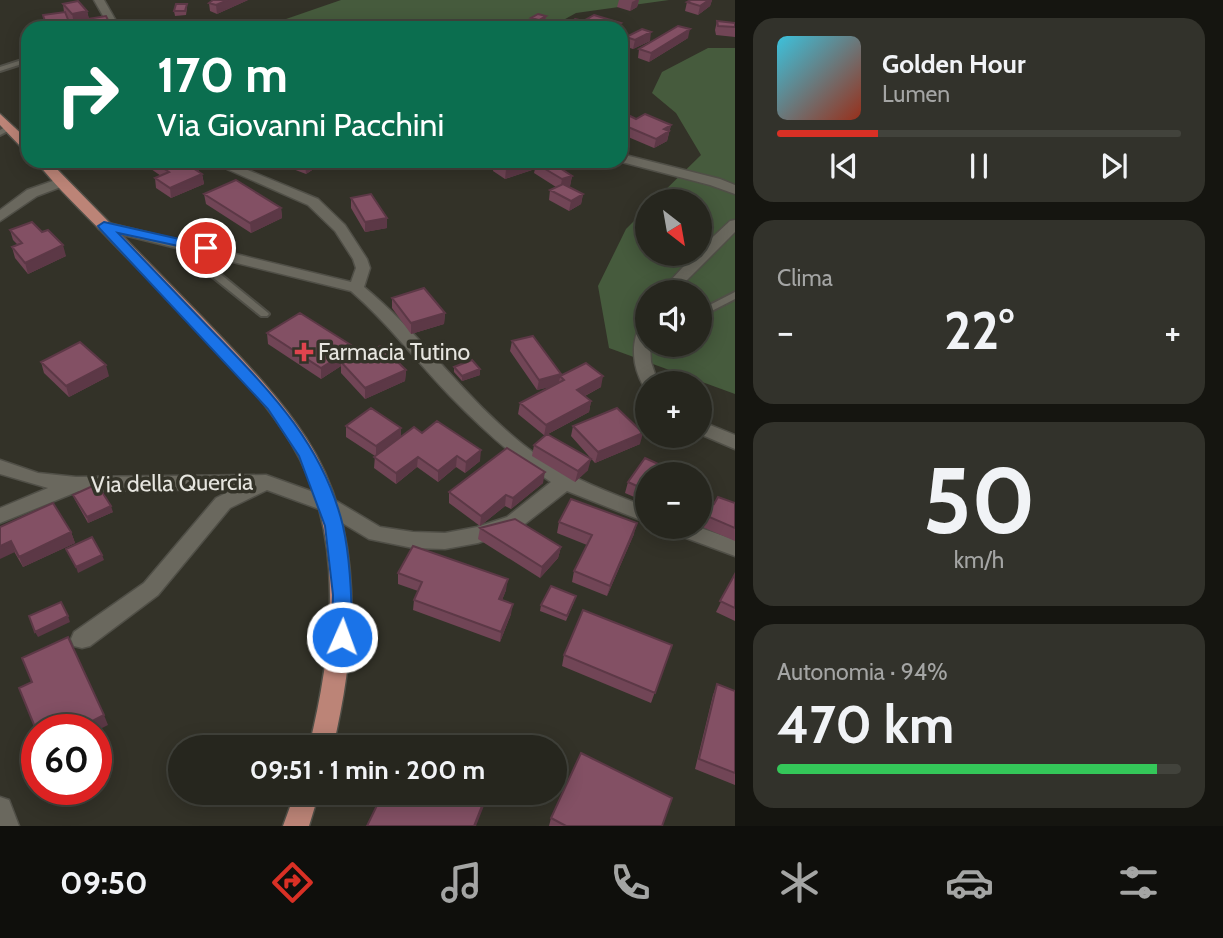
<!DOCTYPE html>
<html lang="it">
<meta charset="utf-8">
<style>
body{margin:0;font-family:Cabin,sans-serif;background:#32322b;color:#f1f3f6;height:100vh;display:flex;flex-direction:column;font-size:26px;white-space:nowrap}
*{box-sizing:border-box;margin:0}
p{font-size:23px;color:#a4a5a4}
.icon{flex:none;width:38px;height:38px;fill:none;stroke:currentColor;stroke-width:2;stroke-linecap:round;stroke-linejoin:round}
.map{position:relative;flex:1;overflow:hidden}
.panel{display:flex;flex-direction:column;gap:18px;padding:18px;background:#151510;width:488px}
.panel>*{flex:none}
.top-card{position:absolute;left:21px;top:21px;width:607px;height:147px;border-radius:21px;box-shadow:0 4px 18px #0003,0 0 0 2px #42433c;background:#0b6e4f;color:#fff;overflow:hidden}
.needle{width:46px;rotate:149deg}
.fabs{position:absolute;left:635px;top:189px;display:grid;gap:14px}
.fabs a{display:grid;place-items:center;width:77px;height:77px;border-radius:50%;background:#26261e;box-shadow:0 4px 18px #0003,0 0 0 2px #42433c;font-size:35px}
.speed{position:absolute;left:21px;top:714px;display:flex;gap:14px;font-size:35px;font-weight:700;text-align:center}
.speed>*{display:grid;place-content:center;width:91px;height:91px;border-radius:50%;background:#26261e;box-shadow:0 4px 18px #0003,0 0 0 2px #42433c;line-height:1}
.speed .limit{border:10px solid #d22;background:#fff;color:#111}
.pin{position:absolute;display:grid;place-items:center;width:60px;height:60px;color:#fff;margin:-30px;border:4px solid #fff;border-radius:50%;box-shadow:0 2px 7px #0007}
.me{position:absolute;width:77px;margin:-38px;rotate:2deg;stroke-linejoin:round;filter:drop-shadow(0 0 5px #0008)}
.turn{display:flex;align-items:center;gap:24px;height:147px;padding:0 21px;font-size:32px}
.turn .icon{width:91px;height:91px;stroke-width:2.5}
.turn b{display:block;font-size:49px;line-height:60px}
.big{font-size:52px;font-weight:700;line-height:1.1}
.panel .tile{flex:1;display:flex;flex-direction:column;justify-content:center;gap:10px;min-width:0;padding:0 24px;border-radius:21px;background:#32322b}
.panel .dial{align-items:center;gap:0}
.dial b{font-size:91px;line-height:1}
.song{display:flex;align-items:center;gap:21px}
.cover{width:84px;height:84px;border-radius:10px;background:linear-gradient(135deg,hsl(190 70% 55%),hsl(10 70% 35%))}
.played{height:7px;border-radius:4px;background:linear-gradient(90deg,#d93025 25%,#42433c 25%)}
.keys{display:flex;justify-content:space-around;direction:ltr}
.heat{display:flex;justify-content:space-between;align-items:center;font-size:38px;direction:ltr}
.charge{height:10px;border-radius:5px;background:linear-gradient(90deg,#34c759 94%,#42433c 0)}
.trip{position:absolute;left:168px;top:735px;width:399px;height:70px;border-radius:35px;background:#26261e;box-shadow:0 4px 18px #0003,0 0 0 2px #42433c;font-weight:700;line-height:70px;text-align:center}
.dock{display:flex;height:112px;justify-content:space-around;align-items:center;background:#0f0f0c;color:#a4a5a4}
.dock .icon{width:49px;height:49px}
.dock .on{color:#d93025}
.dock b{font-size:32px;color:#f1f3f6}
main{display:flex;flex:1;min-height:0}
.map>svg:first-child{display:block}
.green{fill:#465b3d;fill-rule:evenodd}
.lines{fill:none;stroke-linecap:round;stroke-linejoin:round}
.service-casing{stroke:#504f47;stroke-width:4}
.minor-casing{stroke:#504f47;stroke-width:3}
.primary-casing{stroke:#504f47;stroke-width:3}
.service{fill:#6a685e;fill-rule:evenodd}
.minor{fill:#6a685e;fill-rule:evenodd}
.primary{fill:#bc8477;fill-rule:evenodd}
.wall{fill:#714556}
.shaded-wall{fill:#5c3846}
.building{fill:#835064;stroke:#5c3846;stroke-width:2}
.route{fill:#1a73e8;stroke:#114b97;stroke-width:2}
.health-dot{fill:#e0444e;stroke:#333228;stroke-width:2.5}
.labels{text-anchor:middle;stroke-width:7;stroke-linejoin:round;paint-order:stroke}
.poi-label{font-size:23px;fill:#e6e5df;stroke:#333228;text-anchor:start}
.street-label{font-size:23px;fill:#e6e5df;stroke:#333228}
</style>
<main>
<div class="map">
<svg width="735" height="826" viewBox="0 0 735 826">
<rect width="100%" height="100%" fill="#333228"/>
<path class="green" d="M341,0H669L576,13L549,28H260Z
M708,48H735V394L609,348L598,286L626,229L647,208L648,254H700V201H654L701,155L676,113L652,93L662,72ZM648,292H700V345H648Z"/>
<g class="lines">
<defs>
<path id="service" d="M28,58V62L0,71V67Z
M7,126L14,128L0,135V130Z
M206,246L210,249L208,264L267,312L269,314L267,316H261L200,267L199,265L202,249Z
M735,292V299L700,317V310Z"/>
<path id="minor" d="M94,0H104L120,28H110Z
M621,154L720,179L735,185V194L710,185L618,161H621Z
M209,161H226L318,199L345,225L367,259L370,268L364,287C425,337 472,409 537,455C571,479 609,492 648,508V523L567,491L521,527L478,543L445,549L413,548L369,539L319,509L267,490L230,508L158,595L90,646L82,648L74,646L71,639L74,632L144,583L216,498L234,489L79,491L0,523V508L48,488L0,474V460L38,473L76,477L266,475L333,499L380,527L413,532L445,533L477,527L507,517L551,482C514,458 481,428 450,396C416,361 388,323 351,291L99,229L97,226L104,222L351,282L356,268L353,259L335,231L308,205Z
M61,178L66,179V185L37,196L0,221V210L27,190Z
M735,220V232L675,292H660L695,254H700V249L730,221Z
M648,320V345H650L651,362L658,383H648V388L644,387C632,366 630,342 642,321Z
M700,421L735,435V449L700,434Z
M667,527H698L735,540V556L670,532Z
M0,797L9,800L19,826H0Z"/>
<path id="primary" d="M0,114L28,140V151L24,150L0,125Z
M36,161H49C100,213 151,265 202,317C239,356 277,393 306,438C366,530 357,645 333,747H309C333,648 347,535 291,443C246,370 168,301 108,238C84,213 57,188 36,161Z
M295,793H319L309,826H283Z"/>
</defs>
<use href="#service" class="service-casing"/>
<use href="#minor" class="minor-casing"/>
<use href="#primary" class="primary-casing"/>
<use href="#service" class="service"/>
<use href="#minor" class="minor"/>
<use href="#primary" class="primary"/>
</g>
<path class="wall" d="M248,0L217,14L210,11L209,3Z
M619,0H639L637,7L630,11L617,7Z
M691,0H712L710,6L698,15L685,11L687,2Z
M63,4L87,11L89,19L112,28H46L43,15L64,12Z
M187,8L186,15L175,16L174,11Z
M546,16L545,25L540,28L530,27L531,18Z
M587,19L621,23L620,28H565L587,22Z
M717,21L735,27V37L716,35L715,30Z
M626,37L650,41L633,49L624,46Z
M688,38L649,62L638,58L639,49Z
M28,55V67L26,65L23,56Z
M621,119H636L671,125L667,141L654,148L621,134Z
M144,161H197L199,171L198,172L202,174L204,184L171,198L156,188L155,178L161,176L144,164Z
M272,161H326L306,174Z
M494,161H538L537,162L549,161L572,176L570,186H568L583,194L581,204L569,211L549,200L550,190L556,187L534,173L535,169L505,179L493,171Z
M204,194L281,208L282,218L251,233L206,204Z
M351,198L387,228L365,232L351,208Z
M10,230L42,232L66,256L28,274L15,258L12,247L18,245L13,240Z
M392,298L445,313L444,324L411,334L392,308Z
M267,333L354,347V357L406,370L405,381L365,399L341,373V366L321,379L268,344Z
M512,341L561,374V376L601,387L585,396L591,401L589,412L548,434L588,470L575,482L532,456L534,445L545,436L518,414L520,403L549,387L537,390L510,351Z
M41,362L109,376L69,397L44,373Z
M454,367L480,375L462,381L454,372Z
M346,426L401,437L422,433L480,461L465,473L456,467L438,482L417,467L396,484L374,468L375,456L346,437Z
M573,426L640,444L595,463L571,436Z
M648,474V503L625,493L628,482Z
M543,483L511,509L505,506L480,526L449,503V492Z
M73,495L113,512L88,523L75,500Z
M700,499L714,504L735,503V541L700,526Z
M559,522L634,534L607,596L572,582L574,571L587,545L557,533Z
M0,527L71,532L75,543L23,567Z
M480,528L561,547L558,558L540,578L478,539Z
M398,573L506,590L502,600L511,614L500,642L413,610L414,600L418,591L398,584Z
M735,574V621L716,612Z
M574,602L566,621L540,611L541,605Z
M672,645L651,703L562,666L564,655Z
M717,684L735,691V785L695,769L713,695Z
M551,818L662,826H549Z"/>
<path class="shaded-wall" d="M228,0H248L217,14L216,5Z
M636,0H639L637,7L630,11L632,2Z
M709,0H712L710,6L698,15L700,6Z
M87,11L89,20L74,23L72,14Z
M546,16L545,25L539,28V20Z
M690,29L688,38L649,62L651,53Z
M651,32L650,41L633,49L635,40Z
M671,125L667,141L654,148L656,139L664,129Z
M197,161L199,171L189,175L188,165Z
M311,161H326L306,174L305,164Z
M529,161H538L537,164L535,163V169L505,179L506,169Z
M202,174L204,184L171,198L170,188Z
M572,176L570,186L560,190L562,179Z
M583,194L581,204L569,211L571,201Z
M281,208L282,218L251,233L250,223Z
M387,218V228L365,232V222Z
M63,245L66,256L28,274L25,263Z
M445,313L444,324L411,334V323Z
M354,347V357L341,362V366L321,379V368Z
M106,365L109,376L69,397L66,386Z
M480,369V375L462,381V376Z
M406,370L405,381L365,399V388Z
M561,374L558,385L537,390L539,380Z
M603,376L601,387L575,401L577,390Z
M591,401L589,412L544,436L546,425Z
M401,428V439L376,457V446Z
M643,433L640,444L595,463L598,452Z
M481,450L480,461L465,473L466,462Z
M457,456L456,467L438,482V471Z
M418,457L417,467L396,484V473Z
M591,459L588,470L575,482L578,471Z
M545,472L543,483L511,509L513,498Z
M506,495L505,506L480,526L481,516Z
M111,506L113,512L88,523L87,517Z
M637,523L634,534L607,596L610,586Z
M71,532L75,543L23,567L19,557Z
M11,541L15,552L0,559V546Z
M561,547L558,558L540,578L542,567Z
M102,555L104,560L78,573L76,567Z
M508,579L506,590L498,610L499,599Z
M513,604L511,614L500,642L501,632Z
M68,616L70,622L38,637L35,632Z
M104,715L108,725L96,731V730H75Z
M487,793H489L476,826H474Z"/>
<path class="building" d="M213,0H228L216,5L209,3Z
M691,0H709L700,6L687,2Z
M78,1L87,11L72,14L63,4Z
M176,4H187L185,11H174Z
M65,12L69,22L106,16L112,28H47L43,15Z
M538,14L546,16L539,20L531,18Z
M594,15L621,23L614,27L587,19Z
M575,19L588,22L581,28H565Z
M717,21L735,23V27L718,26Z
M166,22L169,28H130L129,26Z
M678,26L690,29L651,53L639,49Z
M642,29L651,32L635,40L626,37Z
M645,114L671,125L664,129L669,131L656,139L621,124V119L628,115L636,119Z
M152,161H197L188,165L202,174L170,188L155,178L169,172Z
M297,161H311L305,164Z
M494,161H529L506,169Z
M540,161H549L572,176L562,179L535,163Z
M236,180L281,208L250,223L204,194Z
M563,184L583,194L571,201L550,190Z
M371,194L387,218L365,222L351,198Z
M32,222L42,232L48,230L63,245L25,263L12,247L22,243L10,230Z
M424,288L445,313L411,323L392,298Z
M300,313L354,347L321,368L267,333Z
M533,336L561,374L539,380L512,341Z
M80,342L106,365L66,386L41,362Z
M381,346L406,370L365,388L341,362Z
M472,360L480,369L462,376L454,367Z
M586,363L603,376L577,390L591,401L546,425L520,403L564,380L560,376Z
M371,408L401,428L376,446L346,426Z
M617,408L643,433L598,452L573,426Z
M437,421L481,450L466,462L457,456L438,471L418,457L396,473L374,457L414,427L422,433Z
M547,434L591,459L578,471L534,445Z
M507,448L545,472L513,498L506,495L481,516L449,492Z
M645,458L680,474H648V491L628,482Z
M97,484L111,506L87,517L73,495Z
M718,497L735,503V528L700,513V499L714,504Z
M571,499L637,523L610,586L574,571L592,535L559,522Z
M53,503L71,532L19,557L11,541L0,546V527Z
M515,519L561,547L542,567L480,528Z
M92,537L102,555L76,567L66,549Z
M413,546L508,579L499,599L513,604L501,632L414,600L422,582L398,573Z
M735,574V608L720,601Z
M551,586L576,596L567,616L541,605Z
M61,602L68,616L35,632L29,616Z
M583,610L672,645L655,693L564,655Z
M68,637L104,715L75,730H37V732L19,688L32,682L22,658Z
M717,684L735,691V773L699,759Z
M408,741L423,747H405Z
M581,753L672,798L662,826H566L551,818Z
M383,793H487L474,826H367Z"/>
<path class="route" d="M104,222L206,245L213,248L206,252L118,233C150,266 182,300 214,333C270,391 323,444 343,526C351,562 352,600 352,637L349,643L342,646L335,643L332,637L333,595L325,526L299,456L268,409L100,229L98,226Z"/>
<path class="health-dot" d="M300.5 341.5h7v7h7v7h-7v7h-7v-7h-7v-7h7z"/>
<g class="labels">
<g class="poi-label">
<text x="318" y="360">Farmacia Tutino</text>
</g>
<g class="street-label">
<text transform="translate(172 483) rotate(-1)" y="8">Via della Quercia</text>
</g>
</g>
</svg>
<div class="fabs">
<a><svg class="needle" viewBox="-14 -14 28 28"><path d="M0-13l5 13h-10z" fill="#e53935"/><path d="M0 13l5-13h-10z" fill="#a4a5a4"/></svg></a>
<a><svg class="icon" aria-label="sound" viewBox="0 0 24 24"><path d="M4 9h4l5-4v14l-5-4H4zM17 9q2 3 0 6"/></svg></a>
<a>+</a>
<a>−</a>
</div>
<div class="speed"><div class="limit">60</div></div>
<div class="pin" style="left:206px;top:248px;background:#d93025"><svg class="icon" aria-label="arrive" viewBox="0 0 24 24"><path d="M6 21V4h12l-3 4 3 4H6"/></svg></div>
<svg class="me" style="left:342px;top:637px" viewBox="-20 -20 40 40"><circle r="17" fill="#1a73e8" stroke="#fff" stroke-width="3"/><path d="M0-11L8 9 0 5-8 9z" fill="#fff"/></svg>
<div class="trip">09:51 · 1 min · 200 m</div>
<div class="top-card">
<div class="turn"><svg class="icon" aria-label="right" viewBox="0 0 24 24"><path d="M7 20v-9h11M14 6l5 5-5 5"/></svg><div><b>170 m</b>Via Giovanni Pacchini</div></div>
</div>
</div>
<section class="panel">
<div class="tile">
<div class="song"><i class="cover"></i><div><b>Golden Hour</b><p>Lumen</p></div></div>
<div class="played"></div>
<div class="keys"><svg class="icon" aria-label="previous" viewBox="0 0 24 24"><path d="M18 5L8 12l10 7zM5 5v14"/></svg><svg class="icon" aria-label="pause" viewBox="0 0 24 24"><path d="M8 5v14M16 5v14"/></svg><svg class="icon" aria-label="next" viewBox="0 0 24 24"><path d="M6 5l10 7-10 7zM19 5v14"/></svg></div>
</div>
<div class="tile"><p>Clima</p>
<div class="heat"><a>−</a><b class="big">22°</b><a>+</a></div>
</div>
<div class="tile dial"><b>50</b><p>km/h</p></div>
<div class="tile"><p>Autonomia · 94%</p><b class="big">470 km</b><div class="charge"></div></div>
</section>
</main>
<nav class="dock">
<b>09:50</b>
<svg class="icon on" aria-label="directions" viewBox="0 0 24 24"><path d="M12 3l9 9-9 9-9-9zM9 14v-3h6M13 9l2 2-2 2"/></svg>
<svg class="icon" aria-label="music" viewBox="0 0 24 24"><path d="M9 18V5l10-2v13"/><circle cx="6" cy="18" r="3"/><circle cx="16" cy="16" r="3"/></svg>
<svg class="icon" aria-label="phone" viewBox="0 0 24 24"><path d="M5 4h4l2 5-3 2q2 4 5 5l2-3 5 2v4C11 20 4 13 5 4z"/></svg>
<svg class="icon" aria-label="climate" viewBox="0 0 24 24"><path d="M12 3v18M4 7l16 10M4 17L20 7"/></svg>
<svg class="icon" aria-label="car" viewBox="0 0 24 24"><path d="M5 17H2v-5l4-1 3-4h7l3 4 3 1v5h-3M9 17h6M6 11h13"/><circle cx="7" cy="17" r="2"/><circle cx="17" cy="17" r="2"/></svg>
<svg class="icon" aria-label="filters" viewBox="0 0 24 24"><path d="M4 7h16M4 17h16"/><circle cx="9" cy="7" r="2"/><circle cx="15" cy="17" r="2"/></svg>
</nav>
